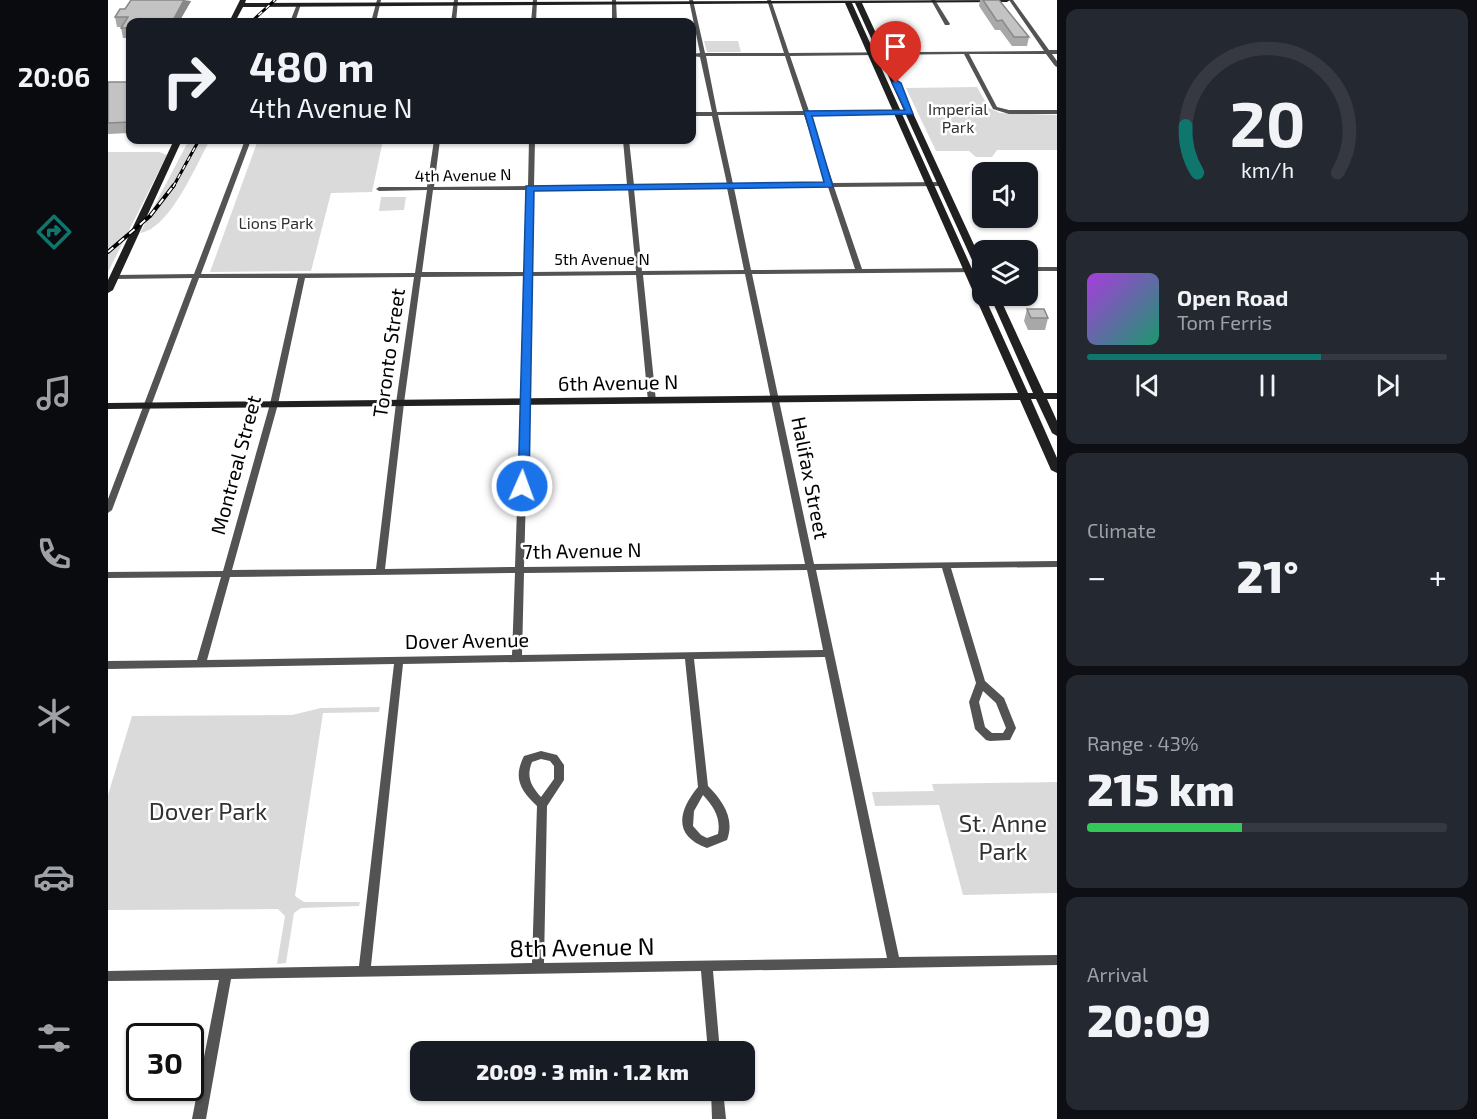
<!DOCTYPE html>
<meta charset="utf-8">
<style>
body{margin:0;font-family:"Exo 2",sans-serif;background:#242831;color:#f1f3f6;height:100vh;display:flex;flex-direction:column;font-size:22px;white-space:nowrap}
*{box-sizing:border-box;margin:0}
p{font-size:20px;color:#9ea1a6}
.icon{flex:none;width:33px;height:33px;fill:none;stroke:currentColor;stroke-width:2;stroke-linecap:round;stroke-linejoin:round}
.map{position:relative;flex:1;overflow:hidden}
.side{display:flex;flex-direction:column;gap:9px;padding:9px;background:#0d0f14;width:420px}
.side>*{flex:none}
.hud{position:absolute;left:18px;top:18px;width:570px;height:126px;border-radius:12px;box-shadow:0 2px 4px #0004;background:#171b24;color:#f1f3f6;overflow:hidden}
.buttons{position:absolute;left:864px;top:162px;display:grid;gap:12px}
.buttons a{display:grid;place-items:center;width:66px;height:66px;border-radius:12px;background:#171b24;box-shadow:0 2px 4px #0004;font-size:30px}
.speed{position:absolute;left:18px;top:1023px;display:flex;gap:12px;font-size:30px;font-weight:700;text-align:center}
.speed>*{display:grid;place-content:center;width:78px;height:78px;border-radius:50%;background:#171b24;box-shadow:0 2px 4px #0004;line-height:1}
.speed .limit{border:3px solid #111;border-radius:9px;background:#fff;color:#111}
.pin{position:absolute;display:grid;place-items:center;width:51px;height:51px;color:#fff;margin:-62px -26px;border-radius:50% 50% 50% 0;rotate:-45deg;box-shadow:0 0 6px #0007}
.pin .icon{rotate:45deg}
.me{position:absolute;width:66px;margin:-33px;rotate:2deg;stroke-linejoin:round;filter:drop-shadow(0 0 4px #0008)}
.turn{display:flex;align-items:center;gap:21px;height:126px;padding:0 24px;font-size:27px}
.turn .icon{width:78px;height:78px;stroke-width:2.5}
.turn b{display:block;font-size:42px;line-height:51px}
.big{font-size:45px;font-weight:800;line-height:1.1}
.side .tile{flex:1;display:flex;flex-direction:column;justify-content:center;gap:9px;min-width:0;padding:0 21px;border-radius:12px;background:#242831}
.side .dial{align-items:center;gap:0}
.dial svg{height:156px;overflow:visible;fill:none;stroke:#363941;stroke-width:7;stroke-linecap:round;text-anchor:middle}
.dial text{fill:#f1f3f6;stroke:none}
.song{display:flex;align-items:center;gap:18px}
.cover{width:72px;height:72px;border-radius:9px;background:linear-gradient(135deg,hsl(280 70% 55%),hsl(160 70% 35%))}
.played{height:6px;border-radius:3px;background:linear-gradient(90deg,#0f766e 65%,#363941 65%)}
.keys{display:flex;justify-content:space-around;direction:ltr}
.heat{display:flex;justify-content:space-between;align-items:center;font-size:33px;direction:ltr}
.charge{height:9px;border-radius:4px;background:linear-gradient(90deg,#34c759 43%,#363941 0)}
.trip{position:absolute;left:302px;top:1041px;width:345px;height:60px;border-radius:12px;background:#171b24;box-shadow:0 2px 4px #0004;font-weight:800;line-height:60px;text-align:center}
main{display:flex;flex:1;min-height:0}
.tab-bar{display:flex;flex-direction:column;width:108px;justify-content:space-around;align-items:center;background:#090b0e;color:#9ea1a6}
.tab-bar .icon{width:42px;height:42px}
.tab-bar .on{color:#0f766e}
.tab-bar b{font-size:27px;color:#f1f3f6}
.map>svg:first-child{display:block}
.green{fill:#dadada}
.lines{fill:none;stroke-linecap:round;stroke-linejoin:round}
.street{fill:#535353;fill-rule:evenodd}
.secondary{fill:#202020;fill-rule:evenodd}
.rail-far1-casing{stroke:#000;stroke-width:3}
.rail-casing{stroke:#000;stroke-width:4}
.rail-far1{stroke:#fff;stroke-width:1.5;stroke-dasharray:5;stroke-linecap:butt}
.rail{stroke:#fff;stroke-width:2;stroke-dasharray:7;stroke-linecap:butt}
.wall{fill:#a8a8a8}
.shaded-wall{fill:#888}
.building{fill:#c3c3c3;stroke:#888;stroke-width:1.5}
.route{fill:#1a73e8;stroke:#114b97;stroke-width:1.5}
.labels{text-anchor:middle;stroke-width:5;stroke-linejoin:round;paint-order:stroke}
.far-park-label{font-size:16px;fill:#313131;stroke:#fff}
.far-street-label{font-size:16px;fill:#000;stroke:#fff}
.street-label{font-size:20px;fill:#000;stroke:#fff}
.near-park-label{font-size:24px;fill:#313131;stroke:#fff}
.near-street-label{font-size:24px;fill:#000;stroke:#fff}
</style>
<main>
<nav class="tab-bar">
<b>20:06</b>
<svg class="icon on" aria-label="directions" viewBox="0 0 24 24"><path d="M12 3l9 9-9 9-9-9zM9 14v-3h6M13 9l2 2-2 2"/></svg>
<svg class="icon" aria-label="music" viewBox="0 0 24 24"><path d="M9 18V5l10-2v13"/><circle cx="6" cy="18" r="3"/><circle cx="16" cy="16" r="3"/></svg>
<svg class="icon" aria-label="phone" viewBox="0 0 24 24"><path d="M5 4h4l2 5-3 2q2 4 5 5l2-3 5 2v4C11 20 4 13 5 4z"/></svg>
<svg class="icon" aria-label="climate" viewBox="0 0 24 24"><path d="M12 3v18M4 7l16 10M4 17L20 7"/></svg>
<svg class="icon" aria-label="car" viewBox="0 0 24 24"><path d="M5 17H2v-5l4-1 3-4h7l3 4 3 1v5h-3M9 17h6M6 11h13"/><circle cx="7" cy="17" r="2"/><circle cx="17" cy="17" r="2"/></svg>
<svg class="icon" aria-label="filters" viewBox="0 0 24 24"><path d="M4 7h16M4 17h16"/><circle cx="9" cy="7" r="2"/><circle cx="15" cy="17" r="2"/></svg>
</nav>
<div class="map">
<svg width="949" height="1119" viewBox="0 0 949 1119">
<rect width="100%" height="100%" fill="#fff"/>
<path class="green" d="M596,41H630L633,52H599Z
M869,87L881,108L892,113L949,115V150H889L884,157H868L861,151H828L798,88Z
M81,140H102C88,165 62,229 32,233Z
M150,140H275L264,192L223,193L203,271L102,272Z
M0,152H51L59,155L0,272Z
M273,197H298L296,210L271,211Z
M272,707L271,712L215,713L187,896L196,902H252L251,906L193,908L186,913L178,963L169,964L177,916L170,909L0,910V795L24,716L184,715L213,708Z
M949,782V893L855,895L831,805L767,806L764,792L826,791L824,784Z"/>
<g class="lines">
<path class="street" d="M269,0H273L268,22H263Z
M346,0H350L348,22H343Z
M425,0H429L428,22H423Z
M504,0H508L509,22H504Z
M581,0H585L597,53H676L659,0H663L681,53L936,51L901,0H905L941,50H949V54H944L949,61V67L947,66L938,54H861L889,107L901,110H949V114H901L885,109L856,54L682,56L701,111L802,110L805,112L802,114L702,115L725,183L835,182L838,184L835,186L726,187L754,269L874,268V272L644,274L706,564L949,561V567L843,568L877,681L896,698L908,728L902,740L882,741L878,740L867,729L861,702L868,683L834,568L708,570L791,957L949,955V965L605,971L612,1052H600L593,971L123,979L98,1119H84L111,980L0,981V971L251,966L286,664L0,669V661L89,660L113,577L0,578V572L115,571L162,404L190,278H91L4,510L0,513V499L84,278L6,279L3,277L6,275L86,274L137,140H143L93,274L307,273L319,190L271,191L268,189L271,187H319L326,140H332L326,187L420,186L421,140H427L426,186L519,185L515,140H521L526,185L619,184L604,116H584V112H604L592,57L584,56V54L592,53ZM598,56H677L695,111L609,112ZM610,115H696L719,183L625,184ZM720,187L747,269L643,270L626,188ZM619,188L636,270L534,271L526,189ZM520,189L528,271L424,272L426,190ZM325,190H419L417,272H314ZM637,274L697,564L416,567L424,276L528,275L540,401L544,403L548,401L535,275ZM417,276L407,567L277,569L296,403L313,277ZM306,277L288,403L268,569L124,570L170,404L197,278ZM699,570L715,650L414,655L416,573ZM407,573L404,655L99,660L122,577ZM717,657L779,958L436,963L439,806L456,780V765L449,755L433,751L416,756C405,778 412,790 429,806L424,963L263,966L295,664L577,659L590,787C570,811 565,836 599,848L619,840C627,819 615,801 600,786L586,659ZM875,691L888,703L898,728L895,733H884L877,727L871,702ZM433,759L442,761L446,766V779L433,797C423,786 418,777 424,762ZM595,795C606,807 613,818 610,834L599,838L593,835L585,826L586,811Z
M823,0H827L842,24L841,25H837Z
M191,3L193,4L187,22H182L189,4Z
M920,267H949V271H920Z
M603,1090H615L618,1119H604Z"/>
<path class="secondary" d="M132,0H138L137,3L902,0L899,2L754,3L874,262V274L869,271L747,3H744L920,393H925L882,296H891L936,393H949V399H939L949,421V436L944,433L928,399H923L949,458V473L943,470L912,400L0,409V403L910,393L737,3L135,7L127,22H121Z
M66,140H74L5,290L0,293V280Z"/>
<defs>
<path id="rail-far1" d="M143,22L167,0
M65,187L91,140"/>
<path id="rail" d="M0,252L42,216L66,185"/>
</defs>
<use href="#rail-far1" class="rail-far1-casing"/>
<use href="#rail" class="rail-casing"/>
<use href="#rail-far1" class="rail-far1"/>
<use href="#rail" class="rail"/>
</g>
<path class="wall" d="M872,0H891L921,37L919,46H904L892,30H887L871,6Z
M83,1L71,22H22V38H15L13,28L14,27H9L7,17L17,9Z
M0,82H22V133L0,134Z
M919,309L940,318L937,330H920L916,321Z"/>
<path class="shaded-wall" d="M76,0L83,1L71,22H64Z"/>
<path class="building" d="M23,0H76L64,22H22V28H13L20,17H7L12,9H17Z
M875,0H891L921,37H906L894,20L889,21Z
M87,19H103L101,22H85Z
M0,82H22V122L0,123Z
M919,309H936L940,318H923Z"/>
<path class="route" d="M788,80L793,83L805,114L704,116L725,187L426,191L421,486L419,489H410L418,186L716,182L696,111L797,110L784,83Z"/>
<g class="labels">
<g class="far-park-label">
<text x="850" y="115">Imperial<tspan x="850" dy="18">Park</tspan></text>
<text x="168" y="229">Lions Park</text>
</g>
<g class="far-street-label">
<text transform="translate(355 175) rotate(-1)" y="6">4th Avenue N</text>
<text x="494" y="265">5th Avenue N</text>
</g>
<g class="street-label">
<text transform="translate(281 353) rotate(-82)" y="7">Toronto Street</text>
<text transform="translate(510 383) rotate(-1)" y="7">6th Avenue N</text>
<text transform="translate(128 465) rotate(-75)" y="7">Montreal Street</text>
<text transform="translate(702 478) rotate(79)" y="7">Halifax Street</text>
<text transform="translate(474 551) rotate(-1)" y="7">7th Avenue N</text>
<text transform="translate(359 641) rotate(-1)" y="7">Dover Avenue</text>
</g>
<g class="near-park-label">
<text x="100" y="820">Dover Park</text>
<text x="895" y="832">St. Anne<tspan x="895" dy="28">Park</tspan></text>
</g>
<g class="near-street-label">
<text transform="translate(474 948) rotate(-1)" y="8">8th Avenue N</text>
</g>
</g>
</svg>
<div class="buttons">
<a><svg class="icon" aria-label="sound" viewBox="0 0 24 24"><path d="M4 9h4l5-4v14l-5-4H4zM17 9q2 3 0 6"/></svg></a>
<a><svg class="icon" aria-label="layers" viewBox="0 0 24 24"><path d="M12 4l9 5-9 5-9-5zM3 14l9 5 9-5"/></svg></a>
</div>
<div class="speed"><div class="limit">30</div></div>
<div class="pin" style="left:788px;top:83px;background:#d93025"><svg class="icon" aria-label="arrive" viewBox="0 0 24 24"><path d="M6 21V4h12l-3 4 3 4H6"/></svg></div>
<svg class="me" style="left:414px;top:486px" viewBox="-20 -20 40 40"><circle r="17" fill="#1a73e8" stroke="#fff" stroke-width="3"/><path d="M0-11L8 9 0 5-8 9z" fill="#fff"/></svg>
<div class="trip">20:09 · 3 min · 1.2 km</div>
<div class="hud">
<div class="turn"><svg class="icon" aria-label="right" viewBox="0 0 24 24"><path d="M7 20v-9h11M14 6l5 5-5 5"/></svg><div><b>480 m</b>4th Avenue N</div></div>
</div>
</div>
<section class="side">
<div class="tile dial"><svg viewBox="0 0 100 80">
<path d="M14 69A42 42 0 1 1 86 69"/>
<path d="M14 69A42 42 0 0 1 8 45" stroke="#0f766e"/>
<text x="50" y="56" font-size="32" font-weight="700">20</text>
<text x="50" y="72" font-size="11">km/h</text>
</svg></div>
<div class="tile">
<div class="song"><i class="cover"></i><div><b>Open Road</b><p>Tom Ferris</p></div></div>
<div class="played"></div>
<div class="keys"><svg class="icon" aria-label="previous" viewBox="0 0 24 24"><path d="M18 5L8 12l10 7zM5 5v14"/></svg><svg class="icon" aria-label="pause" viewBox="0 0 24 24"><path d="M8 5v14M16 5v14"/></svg><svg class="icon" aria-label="next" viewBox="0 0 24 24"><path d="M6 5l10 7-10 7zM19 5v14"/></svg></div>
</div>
<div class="tile"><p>Climate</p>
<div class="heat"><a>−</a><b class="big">21°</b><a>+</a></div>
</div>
<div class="tile"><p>Range · 43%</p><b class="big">215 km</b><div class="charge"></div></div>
<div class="tile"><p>Arrival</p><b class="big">20:09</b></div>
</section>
</main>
